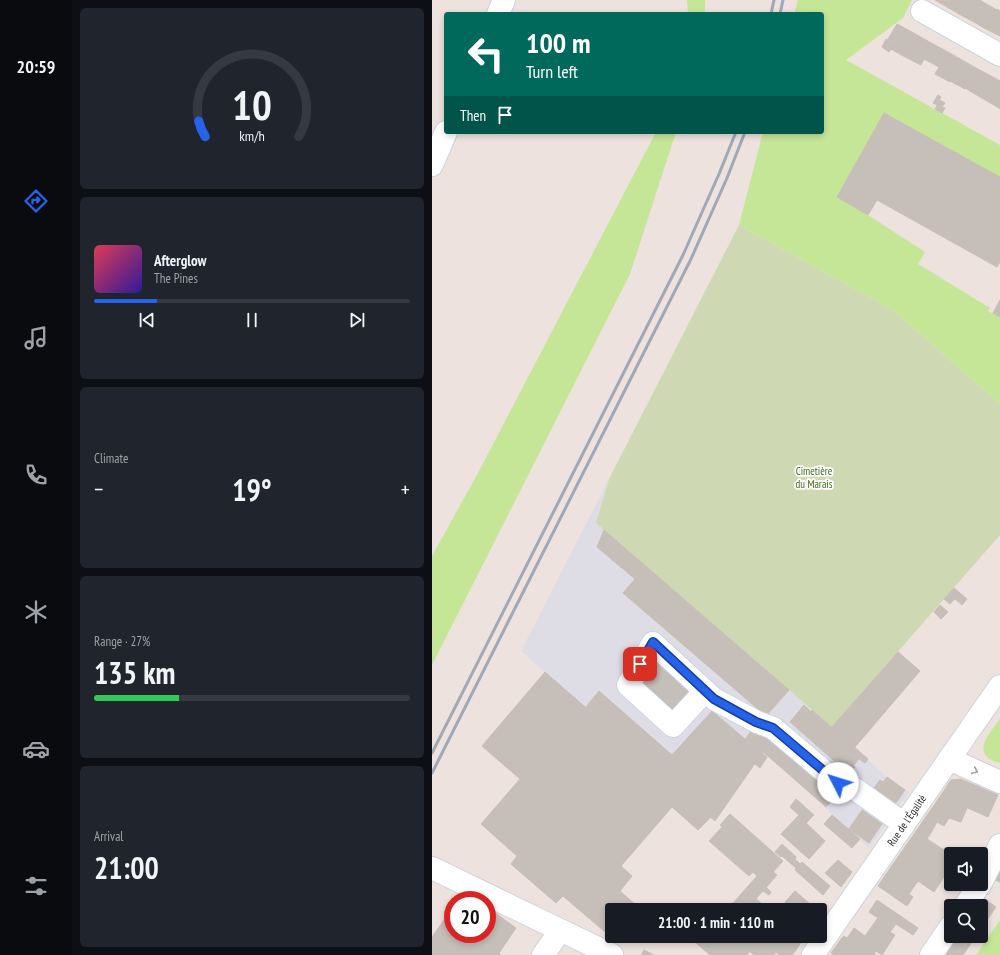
<!DOCTYPE html>
<meta charset="utf-8">
<style>
body{margin:0;font-family:"PT Sans Narrow",sans-serif;background:#20242c;color:#f1f3f6;height:100vh;display:flex;flex-direction:column;font-size:15px;white-space:nowrap}
*{box-sizing:border-box;margin:0}
p{font-size:13px;color:#9ea1a6}
.icon{flex:none;width:22px;height:22px;fill:none;stroke:currentColor;stroke-width:2;stroke-linecap:round;stroke-linejoin:round}
.map{position:relative;flex:1;overflow:hidden}
.sheet{display:flex;flex-direction:column;gap:8px;padding:8px;background:#0d0f14;width:360px}
.sheet>*{flex:none}
.top-card{position:absolute;left:12px;top:12px;width:380px;height:122px;border-radius:4px;box-shadow:0 2px 6px #0003;background:#00695c;color:#fff;overflow:hidden}
.buttons{position:absolute;left:512px;top:847px;display:grid;gap:8px}
.buttons a{display:grid;place-items:center;width:44px;height:44px;border-radius:4px;background:#171b24;box-shadow:0 2px 6px #0003;font-size:20px}
.speed{position:absolute;left:12px;top:891px;display:flex;gap:8px;font-size:20px;font-weight:700;text-align:center}
.speed>*{display:grid;place-content:center;width:52px;height:52px;border-radius:50%;background:#171b24;box-shadow:0 2px 6px #0003;line-height:1}
.speed .limit{border:6px solid #d22;background:#fff;color:#111}
.pin{position:absolute;display:grid;place-items:center;width:34px;height:34px;color:#fff;margin:-17px;border-radius:8px;box-shadow:0 2px 6px #0006}
.me{position:absolute;width:44px;margin:-22px;rotate:310deg;stroke-linejoin:round;filter:drop-shadow(0 0 3px #0008)}
.turn{display:flex;align-items:center;gap:14px;height:84px;padding:0 16px;font-size:18px}
.turn .icon{width:52px;height:52px;stroke-width:2.5}
.turn b{display:block;font-size:28px;line-height:34px}
.then{display:flex;align-items:center;height:38px;padding:0 16px;background:#0003;gap:8px;font-size:15px}
.big{font-size:30px;font-weight:700;line-height:1.1}
.sheet .widget{flex:1;display:flex;flex-direction:column;justify-content:center;gap:6px;min-width:0;padding:0 14px;border-radius:6px;background:#20242c}
.sheet .dial{align-items:center;gap:0}
.dial svg{height:104px;overflow:visible;fill:none;stroke:#363941;stroke-width:7;stroke-linecap:round;text-anchor:middle}
.dial text{fill:#f1f3f6;stroke:none}
.song{display:flex;align-items:center;gap:12px}
.cover{width:48px;height:48px;border-radius:6px;background:linear-gradient(135deg,hsl(350 70% 55%),hsl(250 70% 35%))}
.played{height:4px;border-radius:2px;background:linear-gradient(90deg,#2563eb 20%,#363941 20%)}
.keys{display:flex;justify-content:space-around;direction:ltr}
.heat{display:flex;justify-content:space-between;align-items:center;font-size:22px;direction:ltr}
.charge{height:6px;border-radius:3px;background:linear-gradient(90deg,#34c759 27%,#363941 0)}
.trip{position:absolute;left:173px;top:903px;width:222px;height:40px;border-radius:4px;background:#171b24;box-shadow:0 2px 6px #0003;font-weight:700;line-height:40px;text-align:center}
main{display:flex;flex:1;min-height:0}
.tabs{display:flex;flex-direction:column;width:72px;justify-content:space-around;align-items:center;background:#090b0e;color:#9ea1a6}
.tabs .icon{width:28px;height:28px}
.tabs .current{color:#2563eb}
.tabs b{font-size:18px;color:#f1f3f6}
.map>svg:first-child{display:block}
.industrial{fill:#dedde6}
.green{fill:#c5e697}
.cemetery{fill:#ced8b3}
.building{fill:#c6beb8;stroke:#c9beb6}
.lines{fill:none;stroke-linecap:round;stroke-linejoin:round}
.minor-casing{stroke:#cbd3dd;stroke-width:24}
.minor{stroke:#fff;stroke-width:22}
.rail{stroke:#9fa8b6;stroke-width:3}
.oneway{stroke:#a0a0a0}
.route-casing{stroke:#184099;stroke-width:10}
.route{stroke:#2563eb;stroke-width:7}
.labels{text-anchor:middle;stroke-width:3.5;stroke-linejoin:round;paint-order:stroke}
.park-label{font-size:11px;fill:#3e6b18;stroke:#fff}
.street-label{font-size:11px;fill:#2b2b2b;stroke:#fff}
</style>
<main>
<nav class="tabs">
<b>20:59</b>
<svg class="icon current" aria-label="directions" viewBox="0 0 24 24"><path d="M12 3l9 9-9 9-9-9zM9 14v-3h6M13 9l2 2-2 2"/></svg>
<svg class="icon" aria-label="music" viewBox="0 0 24 24"><path d="M9 18V5l10-2v13"/><circle cx="6" cy="18" r="3"/><circle cx="16" cy="16" r="3"/></svg>
<svg class="icon" aria-label="phone" viewBox="0 0 24 24"><path d="M5 4h4l2 5-3 2q2 4 5 5l2-3 5 2v4C11 20 4 13 5 4z"/></svg>
<svg class="icon" aria-label="climate" viewBox="0 0 24 24"><path d="M12 3v18M4 7l16 10M4 17L20 7"/></svg>
<svg class="icon" aria-label="car" viewBox="0 0 24 24"><path d="M5 17H2v-5l4-1 3-4h7l3 4 3 1v5h-3M9 17h6M6 11h13"/><circle cx="7" cy="17" r="2"/><circle cx="17" cy="17" r="2"/></svg>
<svg class="icon" aria-label="filters" viewBox="0 0 24 24"><path d="M4 7h16M4 17h16"/><circle cx="9" cy="7" r="2"/><circle cx="15" cy="17" r="2"/></svg>
</nav>
<section class="sheet">
<div class="widget dial"><svg viewBox="0 0 100 80">
<path d="M14 69A42 42 0 1 1 86 69"/>
<path d="M14 69A42 42 0 0 1 9 57" stroke="#2563eb"/>
<text x="50" y="56" font-size="32" font-weight="700">10</text>
<text x="50" y="72" font-size="11">km/h</text>
</svg></div>
<div class="widget">
<div class="song"><i class="cover"></i><div><b>Afterglow</b><p>The Pines</p></div></div>
<div class="played"></div>
<div class="keys"><svg class="icon" aria-label="previous" viewBox="0 0 24 24"><path d="M18 5L8 12l10 7zM5 5v14"/></svg><svg class="icon" aria-label="pause" viewBox="0 0 24 24"><path d="M8 5v14M16 5v14"/></svg><svg class="icon" aria-label="next" viewBox="0 0 24 24"><path d="M6 5l10 7-10 7zM19 5v14"/></svg></div>
</div>
<div class="widget"><p>Climate</p>
<div class="heat"><a>−</a><b class="big">19°</b><a>+</a></div>
</div>
<div class="widget"><p>Range · 27%</p><b class="big">135 km</b><div class="charge"></div></div>
<div class="widget"><p>Arrival</p><b class="big">21:00</b></div>
</section>
<div class="map">
<svg width="568" height="955" viewBox="0 0 568 955">
<rect width="100%" height="100%" fill="#ede2dd"/>
<path class="industrial" d="M177,479L164,523L400,727L455,777L477,792L437,848L400,815L394,807L331,752L283,821L89,651Z"/>
<path class="green" d="M255,0H273V14H256Z
M366,0H480L471,18L414,60L568,145V177L452,113L405,197L436,215L493,252L486,264L558,308L556,311L568,317V404L462,311L307,225L331,132H390V14H362Z
M224,132H244L198,274L0,665V556L46,473Z
M568,719V763C564,762 559,760 556,758C543,747 561,729 568,719Z
M568,920V955H544Z"/>
<path class="cemetery" d="M307,225L462,311L568,404V535L400,727L164,523L177,479Z"/>
<path class="building" d="M503,0H535L527,14Z
M535,0L548,7L540,21L527,14Z
M536,0H548L551,2L548,7Z
M551,2L565,10L562,15L548,7Z
M548,7L562,15L554,29L540,21Z
M565,9L568,11V36L554,29Z
M465,24L487,36L478,52L456,39Z
M487,36L501,44L492,59L478,52Z
M454,39L478,52L475,58L459,49L457,52L450,47Z
M501,44L516,52L507,67L492,59Z
M478,52L492,59L489,65L475,58Z
M516,52L530,60L518,82L503,74Z
M530,60L544,68L533,89L518,81Z
M544,68L559,76L551,92L536,83Z
M559,76L568,81V94L565,100L551,92Z
M536,83L551,92L548,97L533,88Z
M551,92L565,100L562,105L548,97Z
M568,94V109L562,105Z
M506,95L509,97L505,105L501,103Z
M508,100L513,103L510,107L513,108L510,113L503,109Z
M452,113L568,177V262L565,267L445,200L436,215L405,197Z
M568,300V317L561,313Z
M172,530L357,690L334,716L191,593L203,579L165,547Z
M522,588L528,593L518,604L512,599Z
M528,593L535,599L530,605L523,599Z
M508,605L516,612L509,619L502,612Z
M466,652L488,671L423,747L400,727Z
M227,659L264,691L244,713L208,681Z
M113,672L269,808L257,822L240,807L189,866L200,876L188,891L205,906L202,910H180V935L179,937L131,896L124,903L79,864L85,856L49,824L88,779L50,746Z
M167,691L240,755L280,711L313,739L315,737L320,741L329,731L353,752L344,763L331,752L283,821L154,707Z
M372,705L379,712L380,710L436,759L433,763L427,759L421,766L423,767L417,774L365,728L370,723L363,716Z
M363,716L370,723L365,728L358,722Z
M323,725L329,731L320,741L315,737Z
M353,752L404,796L394,807L344,763Z
M330,753L335,757L328,768L323,764Z
M455,777L473,790L464,803L442,788L448,780L451,782Z
M529,779L566,795L556,817L529,805L525,808L509,795L519,780Z
M509,795L525,808L529,805L535,808L529,822L517,818L512,826L505,822L500,831L489,824Z
M364,799L382,815L374,823L393,841L377,859L349,834L367,815L358,807Z
M269,808L279,817L266,830L257,822Z
M430,810L450,824L437,843L417,829Z
M298,814L351,861L341,872L288,825Z
M400,815L428,839L420,848L392,824Z
M489,824L500,831L495,839L512,850L519,857V873L515,879L512,877L502,892L486,881L477,894L452,877Z
M290,827L345,875L314,910H295L325,876L321,872L317,876L277,841Z
M350,844L364,857L363,859L368,864L370,862L398,886L391,895L363,870L364,868L350,856L349,857L343,852Z
M406,860L420,872L409,887L393,873Z
M568,864V882L561,879Z
M452,877L481,897L475,906L446,886Z
M334,887L339,892L337,895L331,891Z
M32,891L45,900H26Z
M363,891L385,910H362L353,902Z
M546,894L564,907L549,929V906H538Z
M324,899L329,903L322,910H319L316,908Z
M445,900L486,928L481,935L464,924L458,932L443,922L446,918L437,912Z
M21,907V934H55V907L84,928L67,953L69,955H0V937Z
M443,922L463,935L450,955L418,934L422,928L433,936Z
M418,934L444,951L442,953L444,955H433L409,939L412,936L415,938Z
M258,936H300L318,951L315,955H278L257,937Z
M314,936L322,943L327,937L344,952L342,955H322L308,943Z
M328,936H349L364,950L360,955H347L327,937Z
M349,936H367L371,939L364,950Z
M519,936H544L531,955H504Z
M409,939L426,950L423,953L407,942Z
M407,942L423,953L426,950L433,955H402L399,953Z
M212,950L222,955H209Z"/>
<g class="lines">
<defs>
<g id="minor">
<path d="M490,11L568,55"/>
<path d="M66,14L72,0"/>
<path d="M0,165L14,132"/>
<path d="M273,691L241,726L196,685L221,643L282,699L325,722L341,728L406,783L423,789L472,824"/>
<path d="M517,759L568,782"/>
<path d="M0,868L180,955"/>
<path d="M549,883L568,845"/>
<path d="M533,906L548,884"/>
<path d="M111,955L128,931"/>
<path id="s1" d="M381,955L568,686"/>
<path d="M499,955L519,926"/>
</g>
</defs>
<use href="#minor" class="minor-casing"/>
<use href="#minor" class="minor"/>
<path class="rail" d="M339,14L342,0
M348,14L351,0
M0,753L251,255L287,174L304,132
M0,773L259,259L295,178L313,132"/>
</g>
<defs><path id="oneway-chevron" d="M-2-3.5L2.5 0L-2 3.5" fill="none" stroke-width="1.6" stroke-linecap="round" stroke-linejoin="round"/></defs>
<use class="oneway" href="#oneway-chevron" transform="translate(543 771) rotate(25)"/>
<g class="lines">
<defs>
<path id="route" d="M208,664L221,642L282,699L324,722L341,728L406,783"/>
</defs>
<use href="#route" class="route-casing"/>
<use href="#route" class="route"/>
</g>
<g class="labels">
<g class="park-label">
<text x="382" y="475">Cimetière<tspan x="382" dy="13">du Marais</tspan></text>
</g>
<g class="street-label">
<text dy="4" stroke="none"><textPath href="#s1" startOffset="164">Rue de l'Égalité</textPath></text>
</g>
</g>
</svg>
<div class="buttons">
<a><svg class="icon" aria-label="sound" viewBox="0 0 24 24"><path d="M4 9h4l5-4v14l-5-4H4zM17 9q2 3 0 6"/></svg></a>
<a><svg class="icon" aria-label="search" viewBox="0 0 24 24"><circle cx="10" cy="10" r="6"/><path d="M15 15l6 6"/></svg></a>
</div>
<div class="speed"><div class="limit">20</div></div>
<div class="pin" style="left:208px;top:664px;background:#d93025"><svg class="icon" aria-label="arrive" viewBox="0 0 24 24"><path d="M6 21V4h12l-3 4 3 4H6"/></svg></div>
<svg class="me" style="left:406px;top:783px" viewBox="-20 -20 40 40"><circle r="19" fill="#fff"/><path d="M0-13L10 11 0 6-10 11z" fill="#2563eb"/></svg>
<div class="trip">21:00 · 1 min · 110 m</div>
<div class="top-card">
<div class="turn"><svg class="icon" aria-label="left" viewBox="0 0 24 24"><path d="M17 20v-9H6M10 6l-5 5 5 5"/></svg><div><b>100 m</b>Turn left</div></div>
<div class="then">Then<svg class="icon" aria-label="arrive" viewBox="0 0 24 24"><path d="M6 21V4h12l-3 4 3 4H6"/></svg></div>
</div>
</div>
</main>
